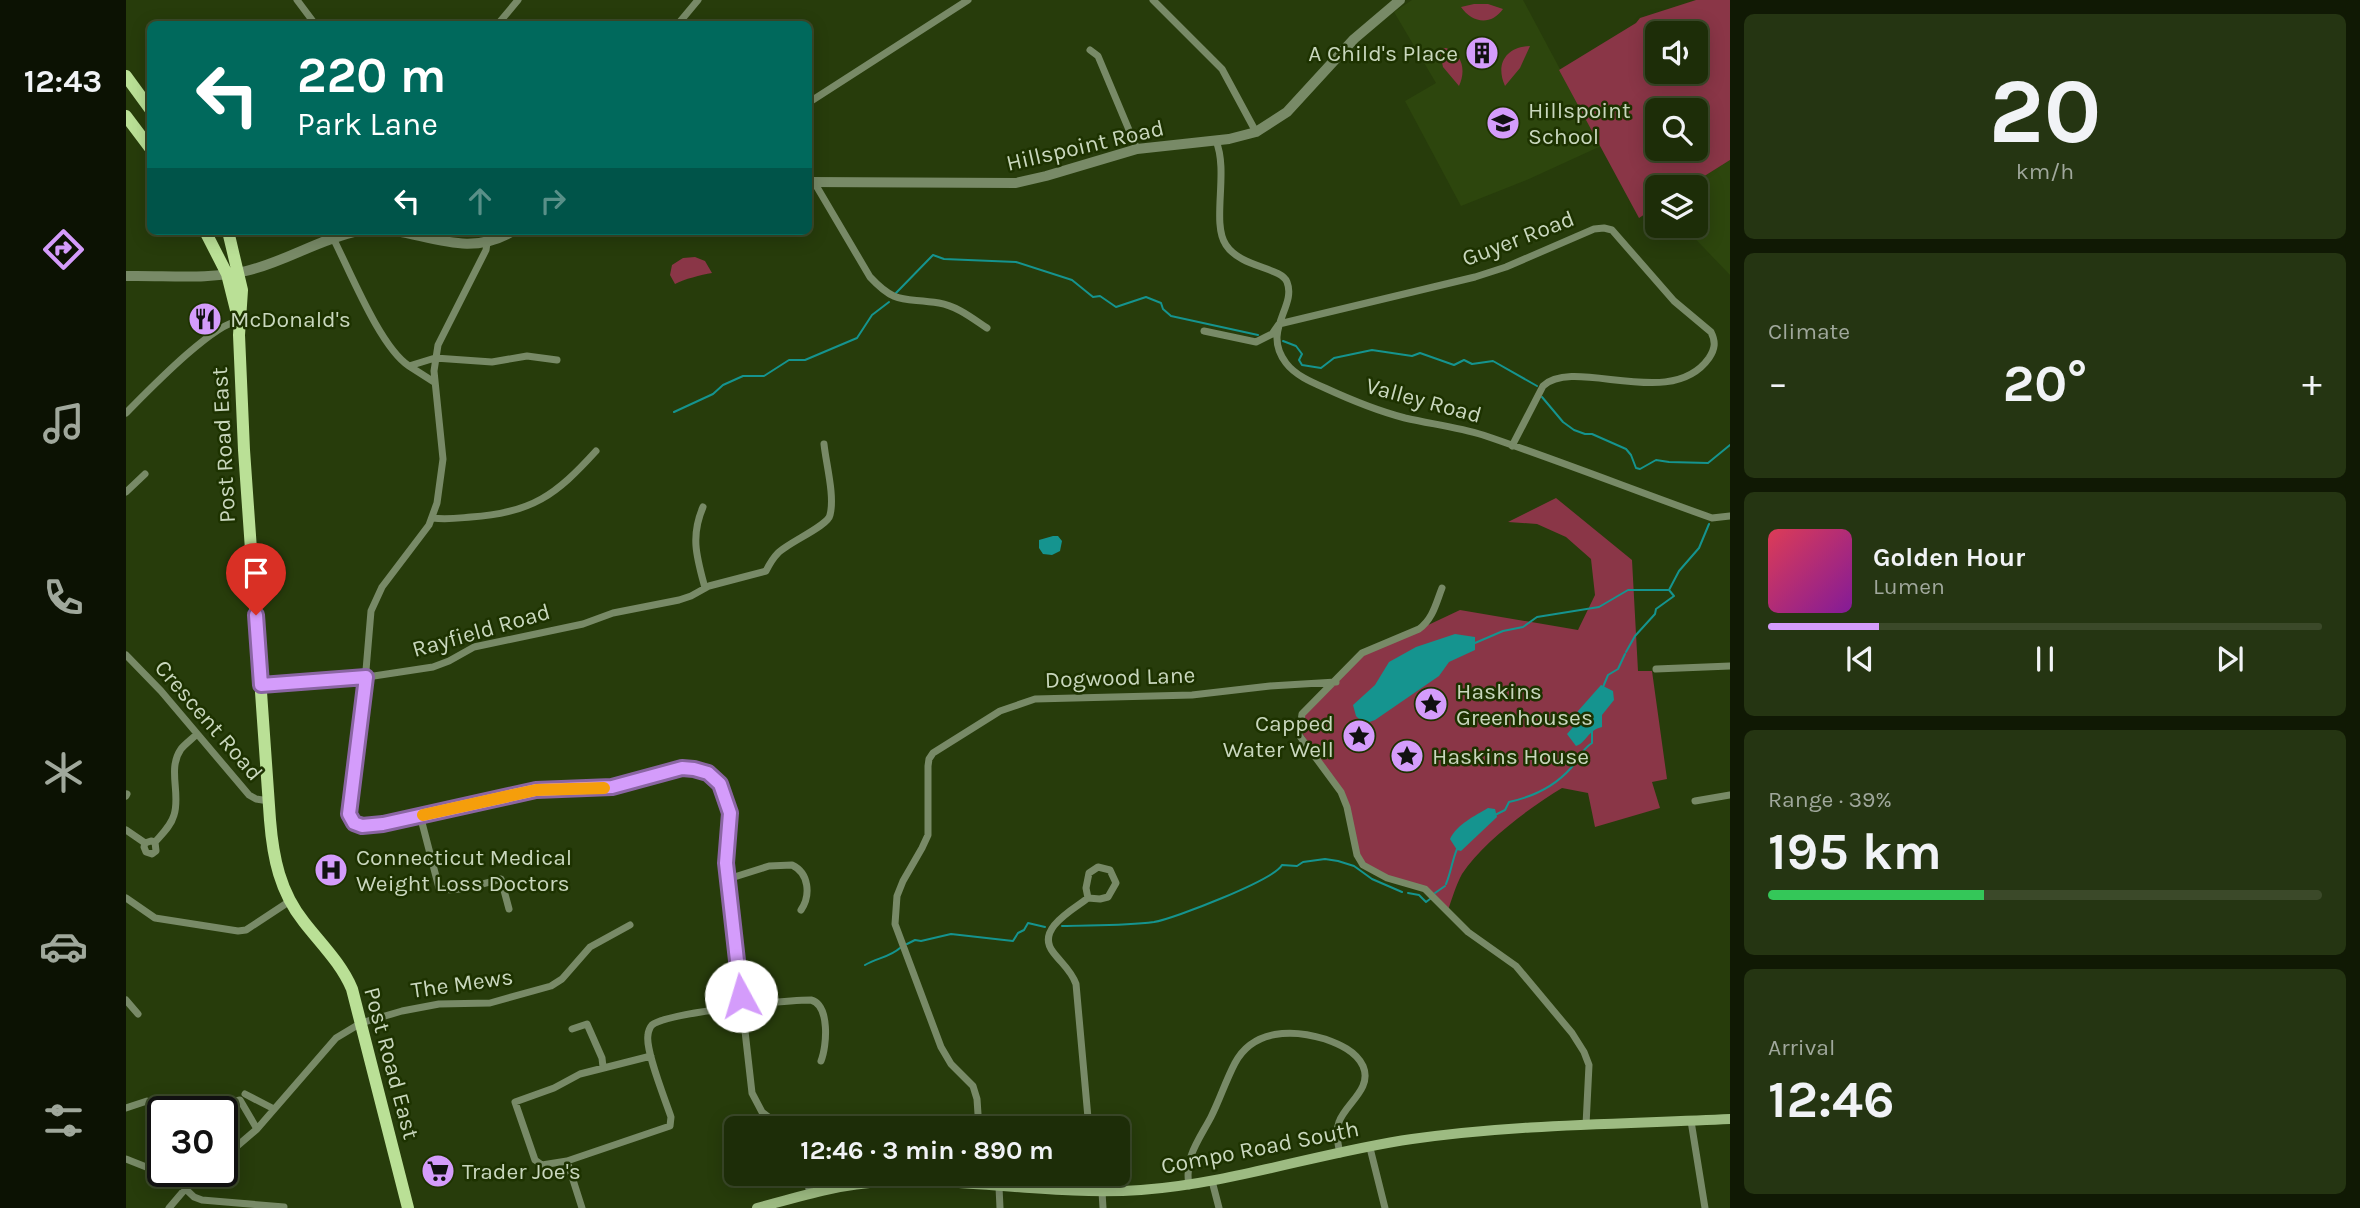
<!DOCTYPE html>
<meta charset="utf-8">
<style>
body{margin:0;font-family:Karla,sans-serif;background:#253512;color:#f1f3f6;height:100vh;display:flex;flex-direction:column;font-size:26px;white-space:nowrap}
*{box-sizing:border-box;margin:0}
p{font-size:23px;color:#a0a89c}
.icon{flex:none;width:38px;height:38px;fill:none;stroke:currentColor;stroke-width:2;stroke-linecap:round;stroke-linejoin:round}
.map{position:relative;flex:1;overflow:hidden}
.details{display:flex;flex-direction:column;gap:14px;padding:14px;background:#101904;width:630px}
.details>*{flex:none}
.hud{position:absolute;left:21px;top:21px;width:665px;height:214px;border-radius:10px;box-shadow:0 4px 18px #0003,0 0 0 2px #3b4929;background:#00695c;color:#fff;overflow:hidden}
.controls{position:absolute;left:1519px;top:21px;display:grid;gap:14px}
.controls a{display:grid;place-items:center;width:63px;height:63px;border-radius:10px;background:#1d2d08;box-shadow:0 4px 18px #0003,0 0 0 2px #3b4929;font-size:35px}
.speed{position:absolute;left:21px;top:1096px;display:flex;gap:14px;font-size:35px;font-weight:700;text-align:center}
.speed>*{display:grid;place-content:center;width:91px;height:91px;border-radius:50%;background:#1d2d08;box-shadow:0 4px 18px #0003,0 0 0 2px #3b4929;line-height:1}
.speed .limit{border:4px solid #111;border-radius:10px;background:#fff;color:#111}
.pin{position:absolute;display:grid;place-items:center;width:60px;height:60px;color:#fff;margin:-72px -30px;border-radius:50% 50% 50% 0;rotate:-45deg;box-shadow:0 0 7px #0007}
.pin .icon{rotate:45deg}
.me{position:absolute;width:77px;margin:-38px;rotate:354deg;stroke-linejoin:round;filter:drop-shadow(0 0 5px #0008)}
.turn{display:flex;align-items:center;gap:24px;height:147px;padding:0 35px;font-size:32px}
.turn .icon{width:91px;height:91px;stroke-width:2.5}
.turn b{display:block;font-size:49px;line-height:60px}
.lanes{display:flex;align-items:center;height:66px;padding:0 35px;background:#0003;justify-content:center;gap:35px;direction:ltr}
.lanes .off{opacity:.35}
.big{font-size:52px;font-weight:700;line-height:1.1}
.details .tile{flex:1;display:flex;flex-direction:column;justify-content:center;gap:10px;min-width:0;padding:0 24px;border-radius:10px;background:#253512}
.details .dial{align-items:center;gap:0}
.dial b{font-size:91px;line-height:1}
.song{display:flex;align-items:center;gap:21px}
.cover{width:84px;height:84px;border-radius:10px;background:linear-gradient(135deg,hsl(350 70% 55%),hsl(290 70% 35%))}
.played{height:7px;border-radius:4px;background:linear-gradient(90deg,#d49cfb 20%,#3b4929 20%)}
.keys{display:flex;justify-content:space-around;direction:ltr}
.heat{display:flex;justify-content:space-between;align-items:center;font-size:38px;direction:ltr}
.charge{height:10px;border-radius:5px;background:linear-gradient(90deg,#34c759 39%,#3b4929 0)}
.trip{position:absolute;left:598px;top:1116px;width:406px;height:70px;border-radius:10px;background:#1d2d08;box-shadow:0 4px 18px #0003,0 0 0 2px #3b4929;font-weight:700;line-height:70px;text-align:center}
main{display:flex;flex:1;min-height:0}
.tabs{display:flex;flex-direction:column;width:126px;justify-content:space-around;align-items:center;background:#0c1203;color:#a0a89c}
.tabs .icon{width:49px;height:49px}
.tabs .current{color:#d49cfb}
.tabs b{font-size:32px;color:#f1f3f6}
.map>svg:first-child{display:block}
.built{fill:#2d460d}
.green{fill:#8a3647;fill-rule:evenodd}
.water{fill:#15948f}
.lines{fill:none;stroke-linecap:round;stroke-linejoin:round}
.stream{stroke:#15948f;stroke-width:2}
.minor{stroke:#788a67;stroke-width:7}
.tertiary{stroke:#788a67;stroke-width:10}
.secondary{stroke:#9dbb82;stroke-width:10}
.primary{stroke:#bae096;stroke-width:12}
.route-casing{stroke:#8a65a3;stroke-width:18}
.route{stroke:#d49cfb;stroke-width:12}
.slow{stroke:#f59e0b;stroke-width:12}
.labels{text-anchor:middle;stroke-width:5;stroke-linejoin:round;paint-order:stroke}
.poi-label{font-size:23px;fill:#c9d7bd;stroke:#1d3200;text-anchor:start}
.street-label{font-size:23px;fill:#c9d7bd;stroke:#1d3200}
</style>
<main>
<nav class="tabs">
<b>12:43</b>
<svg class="icon current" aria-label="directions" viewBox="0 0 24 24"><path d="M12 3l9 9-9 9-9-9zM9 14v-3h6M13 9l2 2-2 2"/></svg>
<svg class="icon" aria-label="music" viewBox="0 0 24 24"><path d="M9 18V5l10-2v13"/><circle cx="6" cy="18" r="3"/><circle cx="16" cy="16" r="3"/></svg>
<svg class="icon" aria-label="phone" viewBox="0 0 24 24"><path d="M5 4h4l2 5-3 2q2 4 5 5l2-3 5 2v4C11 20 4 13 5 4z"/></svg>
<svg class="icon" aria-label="climate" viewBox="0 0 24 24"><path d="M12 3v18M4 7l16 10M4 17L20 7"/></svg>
<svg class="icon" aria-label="car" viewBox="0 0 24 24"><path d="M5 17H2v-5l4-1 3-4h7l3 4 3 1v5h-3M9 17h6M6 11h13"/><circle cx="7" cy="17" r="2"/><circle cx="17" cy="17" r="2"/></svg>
<svg class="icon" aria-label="filters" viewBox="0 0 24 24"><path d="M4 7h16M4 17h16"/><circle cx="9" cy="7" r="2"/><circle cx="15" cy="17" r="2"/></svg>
</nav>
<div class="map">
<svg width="1604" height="1208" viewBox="0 0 1604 1208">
<rect width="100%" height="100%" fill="#273c0b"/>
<path class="built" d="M1286,0H1397L1475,146L1403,179L1335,206L1279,101L1310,83L1268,12Z
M1604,160V275L1557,226H1570V187H1561Z"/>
<path class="green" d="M1570,0H1604V160L1561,187H1531V206L1513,218L1433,70L1510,23L1514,18ZM1570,33V72H1531V33ZM1570,110V149H1531V110Z
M1348,4H1362L1377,9C1365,26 1346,23 1335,7Z
M1404,46L1394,68L1379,86C1369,64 1380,47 1404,46Z
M1320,48C1337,54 1340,71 1333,86L1317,67L1313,49Z
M569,257L579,261L586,273C575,275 558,279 549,284L544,275L546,265L557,258Z
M1430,498L1506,560L1512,671H1526L1541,779L1526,782L1534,808L1469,827L1462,793L1436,788C1403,808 1357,842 1336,874C1330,885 1326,899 1322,910L1291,885L1261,878L1237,865L1218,798L1173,728V721L1230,659L1334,610L1452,630L1469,595L1465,559L1440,537L1411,524L1382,522Z"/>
<path class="water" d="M927,536H932L936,541L934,551L926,555L917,554L913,548V540Z
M1329,634L1349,637V650L1323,662L1313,676L1249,720L1238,724L1230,716L1227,705L1249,685L1263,662L1290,647Z
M1475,685L1487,691L1488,700L1476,715V727C1462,730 1460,743 1450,746L1441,734L1449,725L1452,711Z
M1362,808L1369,809L1371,817L1335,851L1331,850L1324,839C1331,824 1349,816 1362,808Z"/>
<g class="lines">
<path class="stream" d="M769,294L807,255L818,259L890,262L946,280L967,297L974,296L990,307L1020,297L1035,303L1037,309L1045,316L1132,335
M1157,341L1170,346L1176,354L1173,360L1176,365L1195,368L1208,358L1246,350L1286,356L1294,353L1328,365L1338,360L1346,364L1367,361L1411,386
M1416,397L1437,422L1448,430L1459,434H1466L1500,449L1505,455L1510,468L1514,469L1530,460L1543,462L1582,463L1604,445
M548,412L587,394L597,385L617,376H638L663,360H679L731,338L746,315L763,302
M1349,643L1377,631L1397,627L1411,617L1473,607L1502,590H1543L1553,571L1573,548L1583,524
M1500,652L1509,636L1529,614L1530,609L1548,596L1543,590
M1477,687L1482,675L1492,669L1499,654
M1369,815L1379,810L1383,802C1406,797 1429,786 1445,768C1453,759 1455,750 1466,743V731
M1320,884C1325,872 1326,861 1331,849
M1282,893L1293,895L1300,902L1304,899
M1309,893L1319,886
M936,926C967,925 998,926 1028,922C1047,919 1148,880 1156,865L1171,866L1177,862L1199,859L1212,861L1228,866L1246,879L1276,892
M781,944L789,940L795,941L825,934L887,941L892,933L898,930L902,923L919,927
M739,965C751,958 764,957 774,948"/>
<path class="minor" d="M171,0L189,24
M1027,0L1096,69L1130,132
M372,24L392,0
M552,24L572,0
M964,50L972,56L1011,149
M682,103L842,0
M1090,141C1103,172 1085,223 1100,245C1115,268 1155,267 1161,282C1171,307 1135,330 1160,363C1169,375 1185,382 1199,388C1225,400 1252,411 1279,418C1305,424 1331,427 1357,435C1434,461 1510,491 1586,518L1604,516
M688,182L744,277C771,306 778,297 813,303C831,306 846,318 861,328
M367,231L362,236L360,250L312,345L308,371L317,459L311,503L303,525L256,587L245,611L239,682L223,806L224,819L236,826L257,824L397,792L417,789L486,787L560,768L577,771L593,782L600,797L604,816L600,863L626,1093L636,1112L658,1129
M207,238C224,271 254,347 283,366L309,358L366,362L401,356L431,360
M1078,331L1130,342L1146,334L1153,324L1349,277L1380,267L1468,229L1478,228L1486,230L1548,301L1585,332C1590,342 1589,349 1583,358C1545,412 1449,356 1417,386L1386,446
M283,366L308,382
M0,413C21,392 87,323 113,321
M0,492L19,474
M577,507C564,537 571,558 579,588
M307,518C320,520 333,518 345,517C406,513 430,495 470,451
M1316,588C1310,603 1307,619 1293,629L1236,653L1176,714L1173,735L1215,792L1221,807L1231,855L1237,865L1261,878L1299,889L1342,932L1390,966L1446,1033L1458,1052L1463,1065L1460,1125
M0,655L35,691L123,795L130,799L143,801
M1530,669L1604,666
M135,685L228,679L307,667L323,661L348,647L457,624L487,613L553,600L565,596L583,586L640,571C643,565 647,558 652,553C663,542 702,526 704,515C709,496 700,464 698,444
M0,796L1,794
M1569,801L1604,795
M294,815L313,888C327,894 359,883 375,879L383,909
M0,830L19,843
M29,842L30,851L26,854L20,852L18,847L19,843L25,841L29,842C36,834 45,826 48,815C55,794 41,769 55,749C59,744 66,739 71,734
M602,879L643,866L666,865C683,873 685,895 675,910
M0,898L29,918L112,931L120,930L164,901
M962,898L974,899L982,897L990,883L984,870L972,867L963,873L960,888L962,898C948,909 909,929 927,952C936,964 945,970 950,984L963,1129
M0,1000L12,1014
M446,1029L461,1024L476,1058L477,1067
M119,1094L148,1109
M0,1108L21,1101L39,1111
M67,1111L114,1100L131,1129
M1565,1121L1579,1208
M853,1129L851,1099L847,1086L825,1064L815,1047L769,924L771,896L777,881L796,848L802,835V766L803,759L807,753L874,711L909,699L1066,695L1144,686L1210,682
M1244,1148L1259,1208
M0,1159L48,1178L68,1197L76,1200L158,1207
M96,1159L131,1129L210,1038L235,1023L276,1011L313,1004L364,1003L425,986L436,979L464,947L504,925
M441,1161L544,1126L545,1117C539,1099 519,1050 522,1035C522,1032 524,1027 526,1025C540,1013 662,1000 685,1000C704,1005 701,1046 695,1061
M680,1174L684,1194
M858,1174L859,1185
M967,1174L968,1192
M1086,1181L1093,1208
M1063,1186C1058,1157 1073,1140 1085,1117C1094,1099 1100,1080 1109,1063C1127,1029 1167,1029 1199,1039C1213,1044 1230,1051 1237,1066C1247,1089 1219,1104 1213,1122C1209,1133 1212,1143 1214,1154
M873,1187L874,1208
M976,1192L977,1208
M43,1208L66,1181L80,1171
M456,1208L441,1161L416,1165L409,1160L389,1102L428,1088L454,1074L525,1056"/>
<path class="tertiary" d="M682,182L890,183L920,176L1011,149L1103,139L1130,132L1161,112L1228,39L1274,0
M271,231C313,239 347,255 387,231
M0,276C39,275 82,280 120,271C159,262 193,239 232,231"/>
<path class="secondary" d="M631,1208C672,1197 713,1184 756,1182C842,1178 929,1196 1015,1190C1108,1183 1195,1152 1286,1139C1391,1124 1498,1124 1604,1119"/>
<path class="primary" d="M0,76L24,109
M0,116L24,148
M79,231L101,274L112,318
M102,231L116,290L113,335L118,450L144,820C147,858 154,892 178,922C195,944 215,963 226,989L282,1208"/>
</g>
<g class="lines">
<defs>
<path id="route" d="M130,615L135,685L240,677L223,814L228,823L236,826L257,824L410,790L486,787L556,768L568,769L582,773L594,784L604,813L600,863L615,996"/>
</defs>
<use href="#route" class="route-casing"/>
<use href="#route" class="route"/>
<path class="slow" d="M297,815L410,790L478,788"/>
</g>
<defs>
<symbol id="building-disc" viewBox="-11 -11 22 22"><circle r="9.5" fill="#d49cfb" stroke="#1d3200"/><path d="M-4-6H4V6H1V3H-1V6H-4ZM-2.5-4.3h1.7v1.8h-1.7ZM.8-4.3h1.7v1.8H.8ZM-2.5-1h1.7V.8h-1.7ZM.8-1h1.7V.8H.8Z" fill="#111"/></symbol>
<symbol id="school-disc" viewBox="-11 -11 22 22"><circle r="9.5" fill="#d49cfb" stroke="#1d3200"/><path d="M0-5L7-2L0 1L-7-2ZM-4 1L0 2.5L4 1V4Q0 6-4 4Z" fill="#111"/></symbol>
<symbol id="restaurant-disc" viewBox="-11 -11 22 22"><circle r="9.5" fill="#d49cfb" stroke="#1d3200"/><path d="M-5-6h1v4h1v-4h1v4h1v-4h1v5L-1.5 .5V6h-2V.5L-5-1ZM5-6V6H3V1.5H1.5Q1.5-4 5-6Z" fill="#111"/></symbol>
<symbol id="sight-disc" viewBox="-11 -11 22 22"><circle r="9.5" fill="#d49cfb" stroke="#1d3200"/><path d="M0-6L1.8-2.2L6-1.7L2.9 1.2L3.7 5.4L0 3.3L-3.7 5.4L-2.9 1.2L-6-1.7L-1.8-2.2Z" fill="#111"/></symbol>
<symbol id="hospital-disc" viewBox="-11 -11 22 22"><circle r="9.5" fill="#d49cfb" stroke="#1d3200"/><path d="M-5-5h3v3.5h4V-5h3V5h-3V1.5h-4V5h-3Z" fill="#111"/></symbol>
<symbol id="supermarket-disc" viewBox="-11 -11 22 22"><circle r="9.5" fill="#d49cfb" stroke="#1d3200"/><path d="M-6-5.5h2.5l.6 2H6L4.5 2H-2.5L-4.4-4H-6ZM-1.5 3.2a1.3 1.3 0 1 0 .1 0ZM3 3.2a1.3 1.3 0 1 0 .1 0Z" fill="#111"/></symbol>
</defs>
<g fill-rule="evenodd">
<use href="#building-disc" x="1337" y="34" width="38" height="38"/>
<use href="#school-disc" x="1358" y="104" width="38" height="38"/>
<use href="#restaurant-disc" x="60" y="300" width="38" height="38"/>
<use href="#sight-disc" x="1286" y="685" width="38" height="38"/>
<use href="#sight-disc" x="1214" y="717" width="38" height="38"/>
<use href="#sight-disc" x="1262" y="737" width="38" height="38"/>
<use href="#hospital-disc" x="186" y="851" width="38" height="38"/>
<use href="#supermarket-disc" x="293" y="1152" width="38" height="38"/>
</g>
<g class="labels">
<g class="poi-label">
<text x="1332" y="61" text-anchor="end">A Child's Place</text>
<text x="1402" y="118">Hillspoint<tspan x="1402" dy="26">School</tspan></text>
<text x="104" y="327">McDonald's</text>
<text x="1330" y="699">Haskins<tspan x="1330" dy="26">Greenhouses</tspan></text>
<text x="1208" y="731" text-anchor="end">Capped<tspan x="1208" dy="26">Water Well</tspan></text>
<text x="1306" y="764">Haskins House</text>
<text x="230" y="865">Connecticut Medical<tspan x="230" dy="26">Weight Loss Doctors</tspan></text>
<text x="336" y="1179">Trader Joe's</text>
</g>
<g class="street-label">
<text transform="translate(959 145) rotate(-13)" y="8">Hillspoint Road</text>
<text transform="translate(1392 238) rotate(-21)" y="8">Guyer Road</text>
<text transform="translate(1298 400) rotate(15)" y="8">Valley Road</text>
<text transform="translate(97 445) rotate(-93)" y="8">Post Road East</text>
<text transform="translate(355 630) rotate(-16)" y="8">Rayfield Road</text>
<text transform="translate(994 677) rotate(-2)" y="8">Dogwood Lane</text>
<text transform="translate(83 720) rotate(49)" y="8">Crescent Road</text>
<text transform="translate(336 983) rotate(-8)" y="8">The Mews</text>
<text transform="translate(266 1063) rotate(75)" y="8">Post Road East</text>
<text transform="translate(1134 1147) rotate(-11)" y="8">Compo Road South</text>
</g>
</g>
</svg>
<div class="controls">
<a><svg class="icon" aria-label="sound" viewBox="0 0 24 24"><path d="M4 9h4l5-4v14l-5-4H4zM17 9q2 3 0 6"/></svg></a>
<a><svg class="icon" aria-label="search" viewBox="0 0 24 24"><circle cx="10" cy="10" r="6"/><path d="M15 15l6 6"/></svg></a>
<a><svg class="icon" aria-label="layers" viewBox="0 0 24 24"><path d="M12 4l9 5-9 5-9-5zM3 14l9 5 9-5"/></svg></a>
</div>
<div class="speed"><div class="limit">30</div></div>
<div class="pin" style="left:130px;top:615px;background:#d93025"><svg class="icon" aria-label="arrive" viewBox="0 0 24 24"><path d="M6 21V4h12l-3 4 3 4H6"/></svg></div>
<svg class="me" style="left:615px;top:996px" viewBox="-20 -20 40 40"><circle r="19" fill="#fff"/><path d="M0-13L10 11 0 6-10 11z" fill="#d49cfb"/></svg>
<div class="trip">12:46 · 3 min · 890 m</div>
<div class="hud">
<div class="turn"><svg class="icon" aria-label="left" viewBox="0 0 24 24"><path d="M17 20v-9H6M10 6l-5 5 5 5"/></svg><div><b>220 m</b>Park Lane</div></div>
<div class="lanes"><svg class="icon" aria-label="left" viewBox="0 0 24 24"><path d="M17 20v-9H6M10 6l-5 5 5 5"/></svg><svg class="icon off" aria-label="ahead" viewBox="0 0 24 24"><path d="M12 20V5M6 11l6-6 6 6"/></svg><svg class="icon off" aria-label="right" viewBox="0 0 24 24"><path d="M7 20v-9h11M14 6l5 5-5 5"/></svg></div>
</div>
</div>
<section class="details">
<div class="tile dial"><b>20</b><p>km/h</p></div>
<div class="tile"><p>Climate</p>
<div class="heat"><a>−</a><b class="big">20°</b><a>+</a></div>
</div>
<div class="tile">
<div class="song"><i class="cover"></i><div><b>Golden Hour</b><p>Lumen</p></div></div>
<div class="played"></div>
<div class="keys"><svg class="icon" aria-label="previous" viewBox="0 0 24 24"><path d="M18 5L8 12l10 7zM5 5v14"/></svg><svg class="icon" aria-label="pause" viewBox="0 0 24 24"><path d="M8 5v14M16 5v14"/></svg><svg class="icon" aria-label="next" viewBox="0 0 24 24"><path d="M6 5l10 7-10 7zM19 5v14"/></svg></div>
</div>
<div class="tile"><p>Range · 39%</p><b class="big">195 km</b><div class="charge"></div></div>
<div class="tile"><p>Arrival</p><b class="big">12:46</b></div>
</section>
</main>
